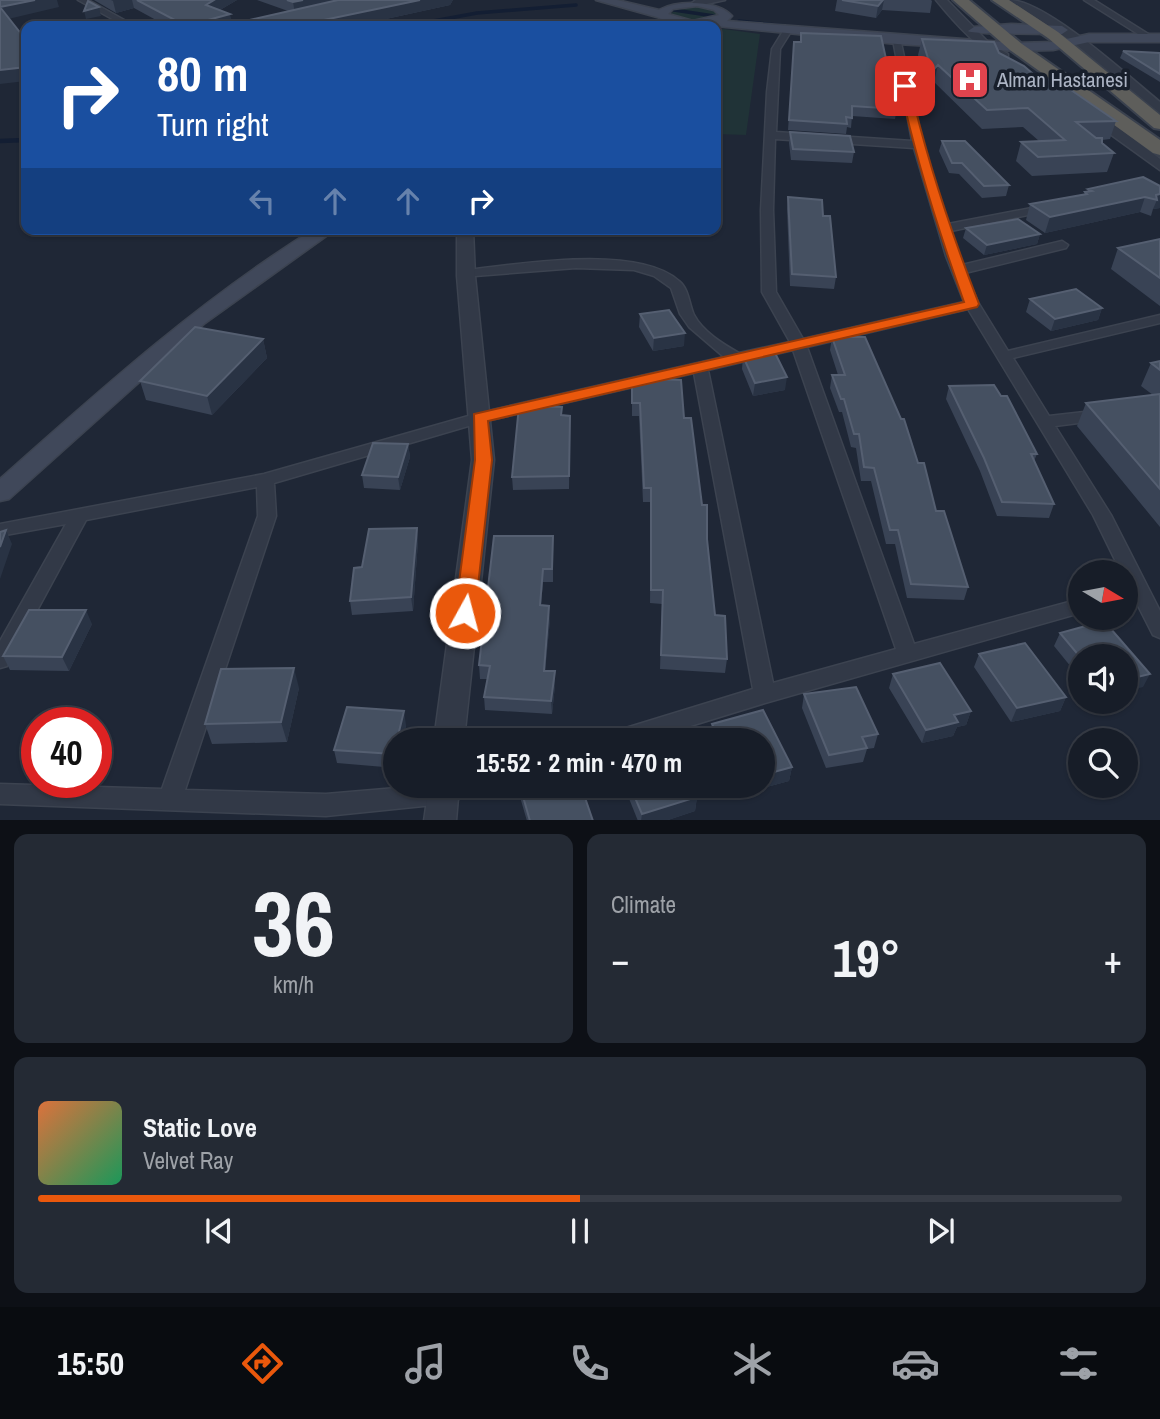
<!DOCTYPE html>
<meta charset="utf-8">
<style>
body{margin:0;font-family:"Archivo Narrow",sans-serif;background:#242a34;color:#f1f3f6;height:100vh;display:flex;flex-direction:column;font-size:26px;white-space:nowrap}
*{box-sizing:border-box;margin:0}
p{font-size:23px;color:#9ea2a8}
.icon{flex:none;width:38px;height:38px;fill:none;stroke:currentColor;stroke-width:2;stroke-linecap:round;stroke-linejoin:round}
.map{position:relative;height:820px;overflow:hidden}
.details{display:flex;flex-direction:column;gap:14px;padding:14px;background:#0d1016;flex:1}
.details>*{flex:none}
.banner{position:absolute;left:21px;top:21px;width:700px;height:214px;border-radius:14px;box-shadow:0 2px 5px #0004,0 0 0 2px #363b45;background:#1a4fa0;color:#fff;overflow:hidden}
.needle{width:46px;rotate:100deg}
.tools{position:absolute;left:1068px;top:560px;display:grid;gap:14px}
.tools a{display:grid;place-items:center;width:70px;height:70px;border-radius:50%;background:#171d28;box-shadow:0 2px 5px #0004,0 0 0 2px #363b45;font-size:35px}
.speed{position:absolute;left:21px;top:707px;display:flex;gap:14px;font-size:35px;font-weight:700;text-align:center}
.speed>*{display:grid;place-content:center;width:91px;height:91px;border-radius:50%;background:#171d28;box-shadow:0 2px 5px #0004,0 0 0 2px #363b45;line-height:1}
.speed .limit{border:10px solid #d22;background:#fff;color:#111}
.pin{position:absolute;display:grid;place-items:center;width:60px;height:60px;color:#fff;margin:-30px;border-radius:14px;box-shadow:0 4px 10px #0006}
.me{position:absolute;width:77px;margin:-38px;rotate:7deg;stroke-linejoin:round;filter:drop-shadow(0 0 5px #0008)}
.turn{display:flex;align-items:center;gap:24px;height:147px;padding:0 21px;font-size:32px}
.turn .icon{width:91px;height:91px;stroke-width:2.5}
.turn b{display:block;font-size:49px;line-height:60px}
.lanes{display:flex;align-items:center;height:66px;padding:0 21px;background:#0003;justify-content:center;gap:35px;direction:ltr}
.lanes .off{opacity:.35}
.big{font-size:52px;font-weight:700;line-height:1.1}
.details .card{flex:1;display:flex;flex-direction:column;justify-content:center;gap:10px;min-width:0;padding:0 24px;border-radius:14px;background:#242a34}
.details .dial{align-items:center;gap:0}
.dial b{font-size:91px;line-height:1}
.song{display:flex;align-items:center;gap:21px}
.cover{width:84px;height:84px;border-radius:10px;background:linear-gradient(135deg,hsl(20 70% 55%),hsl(150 70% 35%))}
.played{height:7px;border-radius:4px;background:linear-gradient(90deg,#ea580c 50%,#363b45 50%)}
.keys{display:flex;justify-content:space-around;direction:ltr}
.heat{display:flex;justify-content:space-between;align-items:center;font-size:38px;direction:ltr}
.details .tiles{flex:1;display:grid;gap:14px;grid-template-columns:1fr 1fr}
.card:last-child{grid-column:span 2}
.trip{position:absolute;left:383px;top:728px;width:392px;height:70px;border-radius:35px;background:#171d28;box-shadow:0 2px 5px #0004,0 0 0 2px #363b45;font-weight:700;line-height:70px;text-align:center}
.tab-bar{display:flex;height:112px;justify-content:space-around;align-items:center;background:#090c10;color:#9ea2a8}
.tab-bar .icon{width:49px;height:49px}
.tab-bar .selected{color:#ea580c}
.tab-bar b{font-size:32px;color:#f1f3f6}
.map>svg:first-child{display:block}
.green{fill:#203337}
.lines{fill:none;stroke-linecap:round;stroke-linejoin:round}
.stream-far1{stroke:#131e33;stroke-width:3.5}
.stream{stroke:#131e33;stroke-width:4.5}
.minor-casing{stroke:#3c4350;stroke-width:3}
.tertiary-casing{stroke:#3c4350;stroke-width:3}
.secondary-casing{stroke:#3c4350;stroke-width:3}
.trunk-casing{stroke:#3a414e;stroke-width:4}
.minor{fill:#323947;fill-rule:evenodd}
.tertiary{fill:#323947;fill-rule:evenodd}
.secondary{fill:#40485a;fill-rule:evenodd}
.trunk{fill:#5e5e5b;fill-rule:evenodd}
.wall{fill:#394355}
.shaded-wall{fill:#293344}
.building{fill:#455061;stroke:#555f71;stroke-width:2}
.route{fill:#ea580c;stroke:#983908;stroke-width:2}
.labels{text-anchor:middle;stroke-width:7;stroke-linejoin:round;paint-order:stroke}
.far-poi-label{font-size:21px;fill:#acb4c4;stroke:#181f2b;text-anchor:start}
</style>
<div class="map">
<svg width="1160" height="821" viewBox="0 0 1160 821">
<rect width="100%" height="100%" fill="#1f2736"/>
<path class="green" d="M699,6L716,11L717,16L693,21L671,14L677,7Z
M716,28L760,34L746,135L716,134Z"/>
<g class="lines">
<path class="stream-far1" d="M674,10L714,16
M739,21L786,26
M406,26L477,13L576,5"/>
<path class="stream" d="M0,141L26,140"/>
<defs>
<path id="minor" d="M78,0H88L135,26H125Z
M1084,0H1094L1153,37L1146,39Z
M785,28L792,30L780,49L776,132L912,141L893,40L900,38L923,145L948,224L1052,204V210L951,231L962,265L1062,241L1068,245L1066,248L965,273L979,304L1008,351L1160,315V323L1013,358L1049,416L1102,410L1110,415L1102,420L1055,426L1111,515L1160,611V638L1153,635L1125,580V572H1121L1093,515L968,309L807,347L914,644L1080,599V613L765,703L645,740H605L608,733L616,731L753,689L694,373L482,422L274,483L276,516L185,790L326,794L420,786H480L477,793L443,804L326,816L0,804V784L162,789L258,516L257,487L86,520L7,666L0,668V641L66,524L0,536V524L264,474L479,413L724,357L689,327L680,314L671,288L654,276L634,270L576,268L462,277L460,274L467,270C519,264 638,244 679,281C689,289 689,304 694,315C703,332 723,344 739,353L790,342L762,292L761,210L767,92L772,49ZM775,139L914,148L946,256L964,302L803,339L776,292L773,210ZM793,350L896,649L773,683L708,370Z"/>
<path id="tertiary" d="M696,0H725L697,6L692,3Z
M936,0H947L989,43L1008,54V60C988,62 949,16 936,0Z
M1009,0C1046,0 1129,77 1160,102V113L1073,42Z
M1085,110H1095L1160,159V170L1085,116Z
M457,229H473L475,276L494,460L464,740H434L472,460L457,276Z
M429,786H459L456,821H424Z"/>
<path id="secondary" d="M596,0H617L659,10C678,0 717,0 732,16L727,21L1016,43L1053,42L1089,34H1160V42H1089L1053,50L1016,51L897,44L716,26H677L657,17ZM697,6L714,10L719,15L693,21L668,14L673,9Z
M1011,24L1062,26L1068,30L1062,34C1047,33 973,35 968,31L974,27Z
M314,229H336L205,323L9,499L0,501V479C100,390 200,300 314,229Z"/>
<path id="trunk" d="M953,0H969L1022,44L1160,140V155L1153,153L1010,50Z
M992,0H1009L1058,32L1160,115V129L1154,128L1048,38Z"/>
</defs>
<use href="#minor" class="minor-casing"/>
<use href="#tertiary" class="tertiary-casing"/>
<use href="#secondary" class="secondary-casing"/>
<use href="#trunk" class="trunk-casing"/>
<use href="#minor" class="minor"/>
<use href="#tertiary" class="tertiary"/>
<use href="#secondary" class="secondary"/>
<use href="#trunk" class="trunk"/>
</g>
<path class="wall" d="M94,0H237L220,10L232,24L288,11L257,0H453L450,5L354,26H167L134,8L116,13Z
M837,0H931L932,1L930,13L882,10L876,18L835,11Z
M801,33L897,109L895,119L852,116L851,128L847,127L846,134L788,130L794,42H800Z
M922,39L999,53L1040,80L1116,121L1110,139L1102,140V143L1114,153L1107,172L1032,176L1016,161L1021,142L1039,141L1023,127L982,129L934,82L928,89L918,55Z
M1123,51L1160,53V82L1120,58Z
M790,132L854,152L852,163L791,160L789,143Z
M942,141L1009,185L1006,196L982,198L959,174L949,173L939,151Z
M1160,186V208L1153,209L1151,216L1140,212L1045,233L1026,220L1030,204L1084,194L1085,192H1087L1088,189Z
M788,197L836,277L834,289L790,286L787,209Z
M966,228L1040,234L1037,244L984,255L963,238Z
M1160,239V306L1111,269L1118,248Z
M1030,299L1102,308L1098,320L1051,331L1026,312Z
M640,314L684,346L653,351L639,327Z
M832,337L918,463L936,511L968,587L964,600L907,598L895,544H886L871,481H861L856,448L851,447L842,412H839L830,388L832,375H838L830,350Z
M263,339L267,358L212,415L146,400L140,381Z
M743,356L785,390L753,396L742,369Z
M1160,361V527L1077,426L1086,403L1153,395L1141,386L1151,363Z
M632,378L684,418L707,539L715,615L727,659L725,673L660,669L662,604L650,603L651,502H643L639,416H632Z
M949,386L1001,396L1037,454L1034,461L1054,504L1049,518L997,516L980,471L946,399Z
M562,407V415L570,416L569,489L513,490L512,477Z
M408,444L410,457L400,490L364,488L362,475Z
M417,528L418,541L413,611L352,615L350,601Z
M553,536V582H543L541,605L550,619L545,671H555V685L552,714L485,710L484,697L487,679H480L479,665Z
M92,624L69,671L10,670L3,656Z
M1060,633L1143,687L1080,656V678L1054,646Z
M979,654L1066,697L1060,711L1011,722L974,667Z
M893,674L971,711L966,725L957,727L953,736L922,743L889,688Z
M299,688L287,742L212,744L205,724Z
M804,694L878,734L874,748L867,749L863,762L826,768L802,708Z
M763,710L792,767L789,781L737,795L732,786H763V740H711L710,738L712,724Z
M406,725L403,740H396V768L337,763L334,750Z
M519,786L593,821H527L520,797Z
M624,786H691L697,797L695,811L665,821H638Z"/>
<path class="shaded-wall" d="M35,0H57L59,7L4,20L0,7Z
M111,0H132L134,8L116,13L113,1Z
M214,0H237L208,17L206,5Z
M303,0H360L295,14L293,2Z
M420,0H453L450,5L354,26H295Z
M883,0H884L882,10L876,18L878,6Z
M99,7L101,16L86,19L84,11Z
M230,14L233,26L227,25V26H186Z
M938,65L934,82L928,89L932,71Z
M26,66V81L0,84V70Z
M1160,194V208L1153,209L1157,200L1156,195Z
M1145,197L1140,212L1045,233L1050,217Z
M1040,234L1037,244L984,255L987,245Z
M1102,308L1098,320L1051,331L1055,319Z
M685,333L684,346L653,351L654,338Z
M263,339L267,358L212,415L207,396Z
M787,377L785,390L753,396L755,383Z
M408,444L410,457L400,490L398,477Z
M417,528L418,541L413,611L411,597Z
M6,530L12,544L0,579V547Z
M543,569V582L540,619V605Z
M549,606L550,619L544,685V671Z
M86,610L92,624L69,671L62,657Z
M294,668L299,688L287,742L281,722Z
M555,671V685L552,714L551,701Z
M1150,674L1143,687L1125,692V680Z
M1066,697L1060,711L1011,722L1017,708Z
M404,711L406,725L403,740H397Z
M971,711L966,725L957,727L953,736L922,743L926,730L954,715Z
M396,746V765L393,754Z
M792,767L789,781L737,795L738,786H763V775Z
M697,797L695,811L665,821H641L642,814Z"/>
<path class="building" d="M0,0H35L0,7L26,40V67L0,70Z
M137,0H214L206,5L230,14L186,26Z
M287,0H303L293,2Z
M338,0H420L295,26H229L227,25Z
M842,0H883L878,6Z
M88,1L99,7L84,11Z
M801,33L881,36L897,109L852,106V118L846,117L847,124L789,120L794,42H801Z
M922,39L994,42L999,53L1024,66L1040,80L1055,79L1116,121L1076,122L1096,138H1102V143L1114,153L1038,157L1021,142L1065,140L1028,108L987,110L938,65L932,71Z
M1123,51L1160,53V74Z
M790,132L850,136L854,152L793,149Z
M942,141H965L1009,185L984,186L962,163H952Z
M1143,177L1160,186V194L1156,195L1157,200L1145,197L1050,217L1030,204L1087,194L1085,192L1092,191L1088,189Z
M788,197L822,200L823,216H830L836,277L792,274Z
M1018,219L1040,234L987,245L966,228Z
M1160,239V278L1118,248Z
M1076,289L1102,308L1055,319L1030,299Z
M669,310L685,333L654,338L640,314Z
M195,327L263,339L207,396L140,381Z
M832,337H865L901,419H904L918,463H924L936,511H944L968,587L911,584L898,530H890L874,468L864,467L859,434H854L844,399H841L832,375H845Z
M775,353L787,377L755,383L743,356Z
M1160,361V370L1151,363Z
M632,378L681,380L684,418H691L702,505H707V539L715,615L725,616L727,659L661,655L663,590H651V488H644L640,403H632Z
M994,385L1001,396H1007L1037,454H1031L1054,504L1002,502L984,458L949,386Z
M1160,394V489L1086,403Z
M519,406L562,407L561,415L570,416L569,476L512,477Z
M373,443L408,444L398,477L362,475Z
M417,528L411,597L350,601L354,568L362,567L369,529Z
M6,530L0,547V532Z
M494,536H553L552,569H543L540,605L549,606L544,671H555L551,701L484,697L490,666L479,665Z
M29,610H86L62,657L3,656Z
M1104,621L1150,674L1125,680V656L1080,657L1060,633Z
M1025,643L1066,697L1017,708L979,654Z
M940,663L971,711L954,715L958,722L926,730L893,674Z
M294,668L281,722L205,724L221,669Z
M856,687L878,734L862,737L867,748L829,755L804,694Z
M347,707L404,711L397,740H396L393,754L334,750Z
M763,710L792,767L763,775V740H719L712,724Z
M520,786H581L593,821H530Z
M630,786H691L697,797L642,814Z"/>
<path class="route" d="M905,83L910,86C927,161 951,232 979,304L977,307L488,421L492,460L475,613L472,618H458L455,613L475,460L474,414L964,302C938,230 916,160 900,86Z"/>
<defs>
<symbol id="hospital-square" viewBox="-11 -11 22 22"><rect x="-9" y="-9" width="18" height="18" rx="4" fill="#e0444e" stroke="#181f2b"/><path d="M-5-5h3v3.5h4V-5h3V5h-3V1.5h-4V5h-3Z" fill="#fff"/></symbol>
</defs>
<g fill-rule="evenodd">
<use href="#hospital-square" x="948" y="58" width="44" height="44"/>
</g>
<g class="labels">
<g class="far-poi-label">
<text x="997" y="87">Alman Hastanesi</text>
</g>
</g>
</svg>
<div class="tools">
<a><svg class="needle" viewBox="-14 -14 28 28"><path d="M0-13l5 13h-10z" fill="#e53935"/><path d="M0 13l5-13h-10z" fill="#9ea2a8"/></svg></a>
<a><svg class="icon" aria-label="sound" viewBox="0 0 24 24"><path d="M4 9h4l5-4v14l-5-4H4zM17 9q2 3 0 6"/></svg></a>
<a><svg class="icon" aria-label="search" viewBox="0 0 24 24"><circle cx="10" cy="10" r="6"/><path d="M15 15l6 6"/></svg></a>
</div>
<div class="speed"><div class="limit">40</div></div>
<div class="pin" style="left:905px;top:86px;background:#d93025"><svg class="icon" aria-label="arrive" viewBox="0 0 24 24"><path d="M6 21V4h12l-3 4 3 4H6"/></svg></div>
<svg class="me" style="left:465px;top:613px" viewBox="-20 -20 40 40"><circle r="17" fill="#ea580c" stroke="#fff" stroke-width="3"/><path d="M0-11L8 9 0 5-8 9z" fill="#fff"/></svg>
<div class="trip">15:52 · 2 min · 470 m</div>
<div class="banner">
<div class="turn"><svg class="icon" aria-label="right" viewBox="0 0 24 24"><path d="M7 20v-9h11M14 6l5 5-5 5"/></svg><div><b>80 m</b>Turn right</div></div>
<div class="lanes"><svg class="icon off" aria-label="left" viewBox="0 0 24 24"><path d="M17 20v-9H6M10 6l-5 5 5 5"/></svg><svg class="icon off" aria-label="ahead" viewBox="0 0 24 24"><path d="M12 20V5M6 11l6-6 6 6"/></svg><svg class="icon off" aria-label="ahead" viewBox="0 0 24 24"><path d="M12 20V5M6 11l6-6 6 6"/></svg><svg class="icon" aria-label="right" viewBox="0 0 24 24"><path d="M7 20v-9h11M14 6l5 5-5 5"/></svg></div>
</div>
</div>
<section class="details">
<div class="tiles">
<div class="card dial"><b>36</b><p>km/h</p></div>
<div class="card"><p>Climate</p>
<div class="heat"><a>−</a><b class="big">19°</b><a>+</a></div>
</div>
<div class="card">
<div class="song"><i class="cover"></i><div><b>Static Love</b><p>Velvet Ray</p></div></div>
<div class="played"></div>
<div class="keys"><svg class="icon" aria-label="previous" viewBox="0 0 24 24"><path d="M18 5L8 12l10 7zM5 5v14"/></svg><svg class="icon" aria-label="pause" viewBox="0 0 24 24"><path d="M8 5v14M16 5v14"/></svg><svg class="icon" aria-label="next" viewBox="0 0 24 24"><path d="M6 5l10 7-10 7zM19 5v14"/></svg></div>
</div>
</div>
</section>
<nav class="tab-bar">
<b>15:50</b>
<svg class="icon selected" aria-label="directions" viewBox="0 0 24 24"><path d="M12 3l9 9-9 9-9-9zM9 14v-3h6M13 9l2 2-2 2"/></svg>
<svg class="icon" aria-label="music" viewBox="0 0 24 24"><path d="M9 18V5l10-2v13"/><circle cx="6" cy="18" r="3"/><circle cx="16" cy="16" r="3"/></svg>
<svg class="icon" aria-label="phone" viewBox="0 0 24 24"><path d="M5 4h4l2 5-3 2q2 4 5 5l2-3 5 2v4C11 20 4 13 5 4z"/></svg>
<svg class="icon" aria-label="climate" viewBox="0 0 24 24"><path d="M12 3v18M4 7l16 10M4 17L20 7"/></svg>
<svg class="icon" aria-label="car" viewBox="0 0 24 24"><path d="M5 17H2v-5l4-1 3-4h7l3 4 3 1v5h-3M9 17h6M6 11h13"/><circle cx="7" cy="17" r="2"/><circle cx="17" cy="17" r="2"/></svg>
<svg class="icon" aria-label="filters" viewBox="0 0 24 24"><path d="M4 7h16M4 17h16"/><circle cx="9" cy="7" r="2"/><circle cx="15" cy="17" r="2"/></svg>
</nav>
